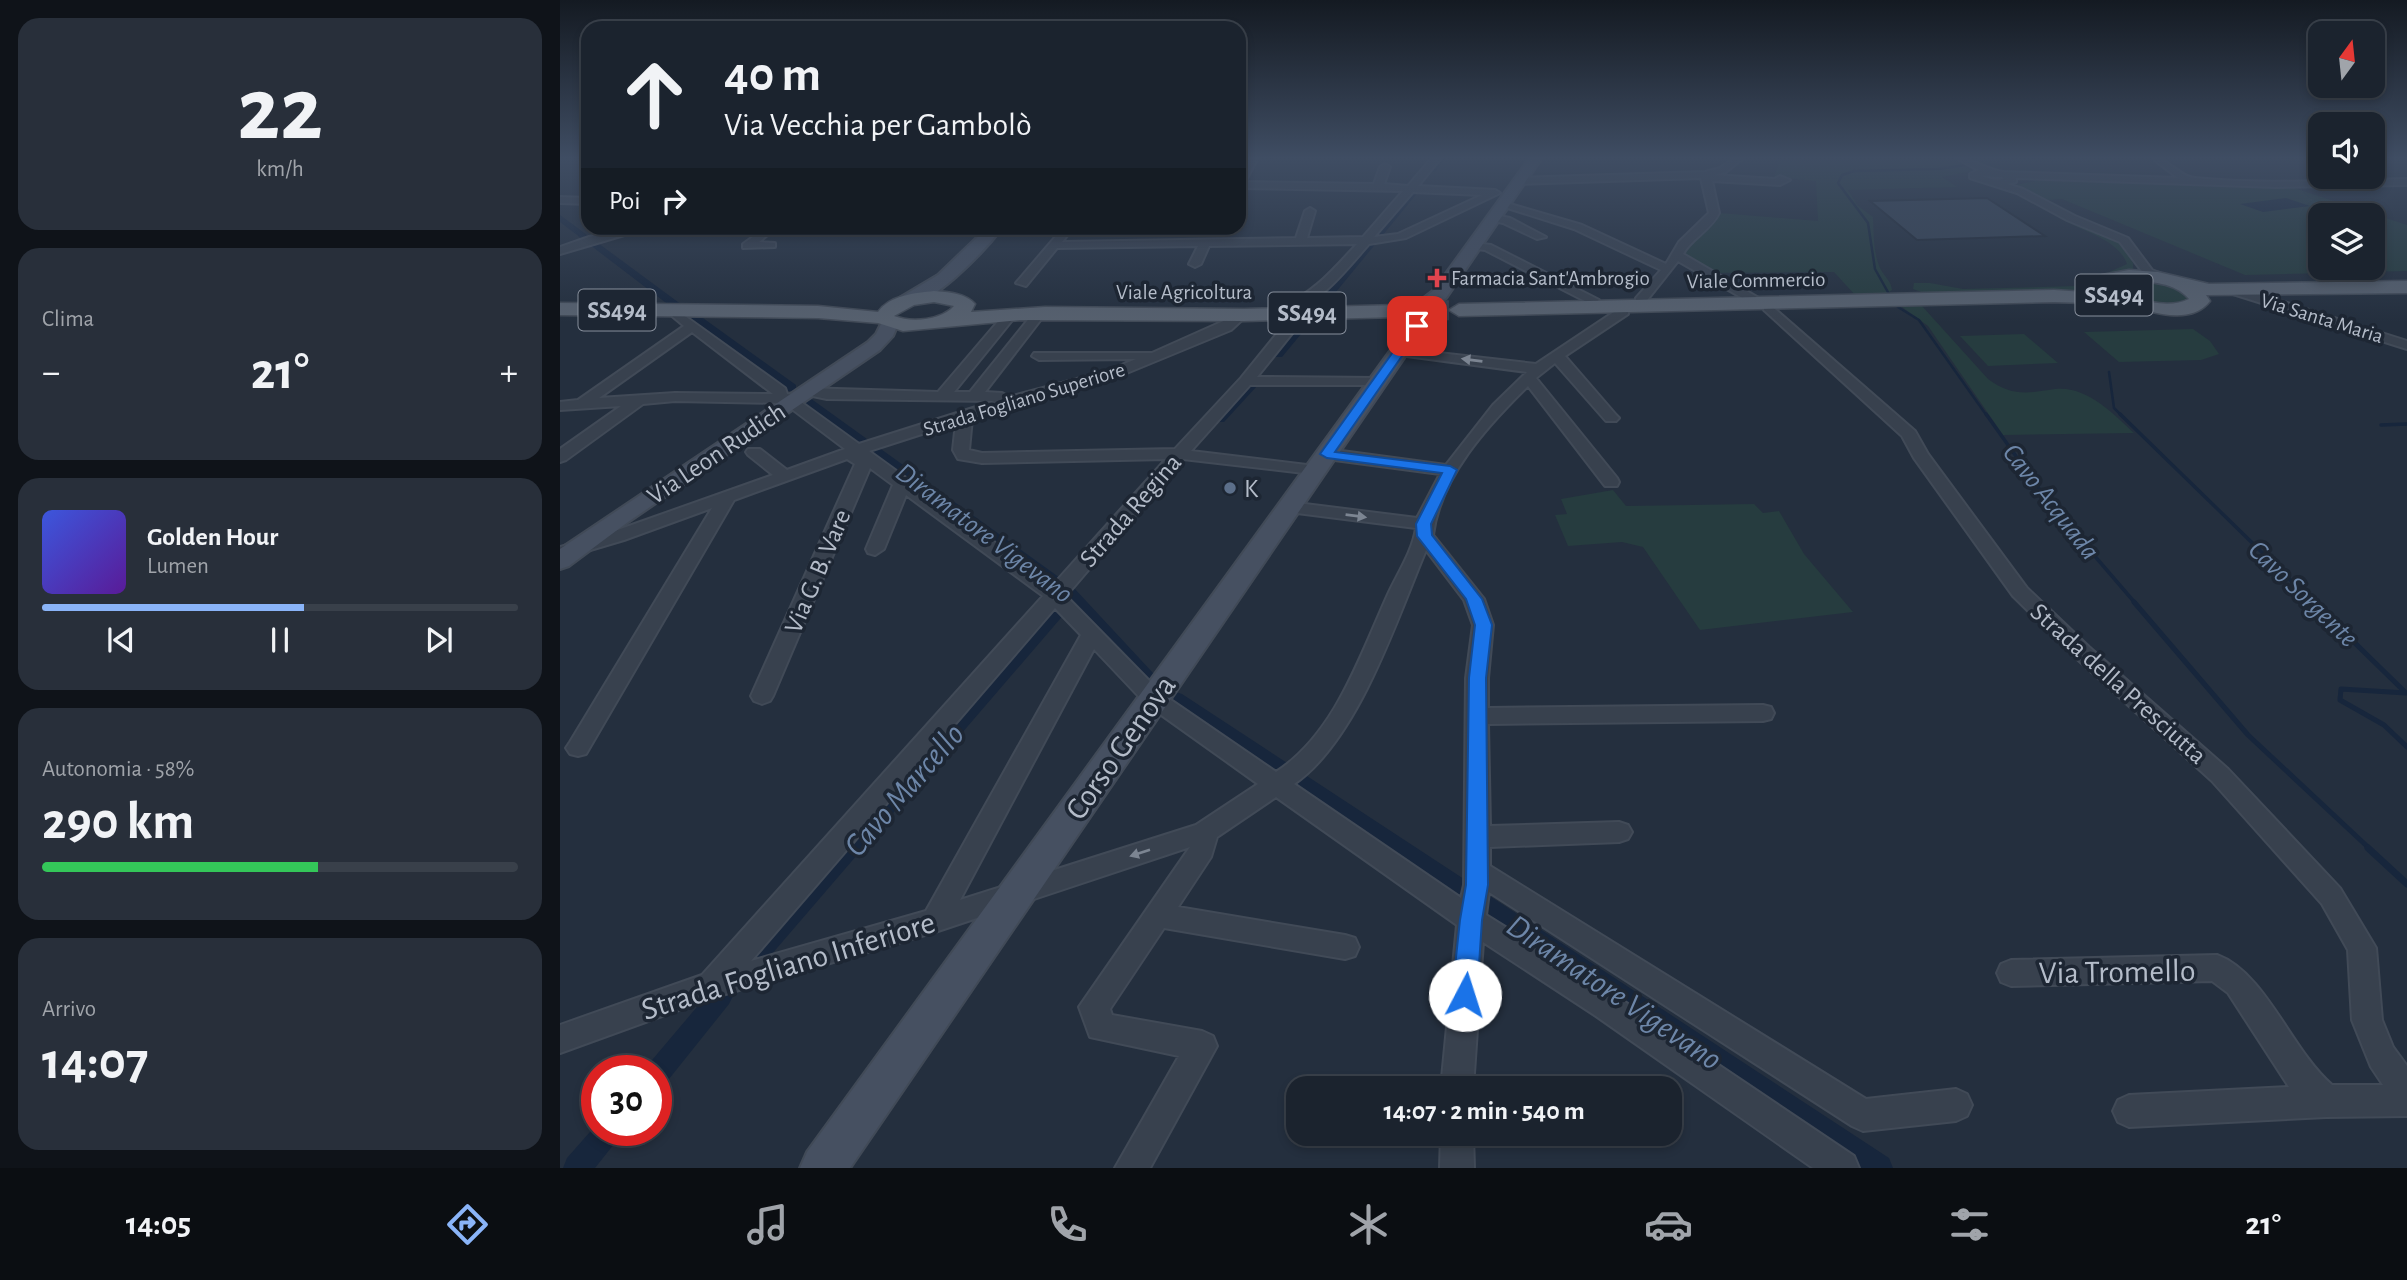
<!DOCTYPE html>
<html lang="it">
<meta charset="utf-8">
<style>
body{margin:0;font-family:"Alegreya Sans",sans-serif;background:#282f3a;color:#f1f3f6;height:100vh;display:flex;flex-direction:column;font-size:26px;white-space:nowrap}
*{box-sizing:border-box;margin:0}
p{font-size:23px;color:#a0a4aa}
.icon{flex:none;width:38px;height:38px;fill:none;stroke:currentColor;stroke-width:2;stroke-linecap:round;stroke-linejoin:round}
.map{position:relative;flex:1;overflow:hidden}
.side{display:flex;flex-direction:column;gap:18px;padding:18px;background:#0f1319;width:560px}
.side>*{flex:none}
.top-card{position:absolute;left:21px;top:21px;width:665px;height:214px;border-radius:21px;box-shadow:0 4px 10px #0003,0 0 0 2px #39404a;background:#1b232e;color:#f1f3f6;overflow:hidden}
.needle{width:46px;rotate:15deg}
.fabs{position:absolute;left:1748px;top:21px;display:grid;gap:14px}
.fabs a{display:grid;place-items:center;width:77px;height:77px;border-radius:14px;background:#1b232e;box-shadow:0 4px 10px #0003,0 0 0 2px #39404a;font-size:35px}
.speed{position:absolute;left:21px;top:1055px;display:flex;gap:14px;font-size:35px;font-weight:700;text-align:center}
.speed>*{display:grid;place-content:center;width:91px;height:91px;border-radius:50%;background:#1b232e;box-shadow:0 4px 10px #0003,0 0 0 2px #39404a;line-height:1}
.speed .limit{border:10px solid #d22;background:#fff;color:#111}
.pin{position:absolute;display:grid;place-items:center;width:60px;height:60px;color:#fff;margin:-30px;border-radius:14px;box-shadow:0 4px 10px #0006}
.me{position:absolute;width:77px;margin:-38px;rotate:5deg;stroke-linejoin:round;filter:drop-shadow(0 0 5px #0008)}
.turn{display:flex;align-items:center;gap:24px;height:147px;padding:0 28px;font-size:32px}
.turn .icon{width:91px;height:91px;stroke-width:2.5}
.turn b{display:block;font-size:49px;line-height:60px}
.then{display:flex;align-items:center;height:66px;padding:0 28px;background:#0003;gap:14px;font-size:26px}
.big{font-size:52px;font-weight:600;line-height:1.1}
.side .tile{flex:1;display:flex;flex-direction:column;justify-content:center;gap:10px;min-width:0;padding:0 24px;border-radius:21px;background:#282f3a}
.side .dial{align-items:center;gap:0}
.dial b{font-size:91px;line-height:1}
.song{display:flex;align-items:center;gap:21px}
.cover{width:84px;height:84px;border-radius:10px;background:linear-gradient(135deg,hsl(230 70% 55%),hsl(270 70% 35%))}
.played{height:7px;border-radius:4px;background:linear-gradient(90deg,#8ab4f8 55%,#39404a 55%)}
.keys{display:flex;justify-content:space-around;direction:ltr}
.heat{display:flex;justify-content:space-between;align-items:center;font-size:38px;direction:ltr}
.charge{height:10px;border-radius:5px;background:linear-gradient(90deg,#34c759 58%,#39404a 0)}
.trip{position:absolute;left:726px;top:1076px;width:396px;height:70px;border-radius:21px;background:#1b232e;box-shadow:0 4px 10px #0003,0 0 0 2px #39404a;font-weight:600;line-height:70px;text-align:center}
.menu{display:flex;height:112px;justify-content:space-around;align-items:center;background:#0b0e12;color:#a0a4aa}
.menu .icon{width:49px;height:49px}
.menu .current{color:#8ab4f8}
.menu b{font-size:32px;color:#f1f3f6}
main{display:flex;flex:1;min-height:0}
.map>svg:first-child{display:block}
.green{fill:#263c3f;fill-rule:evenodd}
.water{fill:#17263c}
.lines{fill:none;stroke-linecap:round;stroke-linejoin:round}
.stream-far3{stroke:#17263c;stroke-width:2.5}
.stream-far2{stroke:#17263c;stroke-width:3.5}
.stream-far1{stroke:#17263c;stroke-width:5}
.stream{stroke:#17263c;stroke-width:7}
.canal{fill:#17263c;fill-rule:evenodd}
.building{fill:#364354;stroke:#1f2835;stroke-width:2}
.primary-tunnel{stroke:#3a4453;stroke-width:20;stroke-dasharray:20 10;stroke-linecap:butt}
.minor-casing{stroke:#414a57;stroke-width:4}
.secondary-casing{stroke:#414a57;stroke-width:4}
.primary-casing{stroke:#414a57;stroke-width:3}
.minor{fill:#38414e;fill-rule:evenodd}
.secondary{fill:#465061;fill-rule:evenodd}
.primary{fill:#56606e;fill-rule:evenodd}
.oneway{fill:#7c8592}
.route{fill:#1a73e8;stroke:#114b97;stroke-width:2}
.health-dot{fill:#e0444e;stroke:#1d2633;stroke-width:2.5}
.service-dot{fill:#5c6f8a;stroke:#1d2633;stroke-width:2.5}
.labels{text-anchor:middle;stroke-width:7;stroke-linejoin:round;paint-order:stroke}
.far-poi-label{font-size:21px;fill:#b4bcc9;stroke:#1d2633;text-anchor:start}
.far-street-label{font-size:21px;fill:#b4bcc9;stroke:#1d2633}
.shield{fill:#1d2633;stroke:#878f9c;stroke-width:2}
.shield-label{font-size:24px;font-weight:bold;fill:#b4bcc9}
.street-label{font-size:26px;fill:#b4bcc9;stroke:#1d2633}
.poi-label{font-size:26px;fill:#b4bcc9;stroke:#1d2633;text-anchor:start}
.water-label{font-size:28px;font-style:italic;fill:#6d86a8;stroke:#1d2633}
.near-street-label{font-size:32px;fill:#b4bcc9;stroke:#1d2633}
.near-water-label{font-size:33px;font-style:italic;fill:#6d86a8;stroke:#1d2633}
</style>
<main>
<section class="side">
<div class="tile dial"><b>22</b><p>km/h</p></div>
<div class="tile"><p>Clima</p>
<div class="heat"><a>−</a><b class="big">21°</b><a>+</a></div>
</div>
<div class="tile">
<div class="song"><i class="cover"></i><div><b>Golden Hour</b><p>Lumen</p></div></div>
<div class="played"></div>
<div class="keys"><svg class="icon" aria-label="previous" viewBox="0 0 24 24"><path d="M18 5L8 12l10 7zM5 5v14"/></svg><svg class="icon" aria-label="pause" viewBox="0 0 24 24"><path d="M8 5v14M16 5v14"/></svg><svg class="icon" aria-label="next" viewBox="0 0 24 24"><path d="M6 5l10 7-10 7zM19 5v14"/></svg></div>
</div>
<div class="tile"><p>Autonomia · 58%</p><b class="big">290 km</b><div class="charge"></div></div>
<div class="tile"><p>Arrivo</p><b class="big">14:07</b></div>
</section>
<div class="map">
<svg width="1847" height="1168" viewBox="0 0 1847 1168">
<rect width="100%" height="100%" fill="#242f3e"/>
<path class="green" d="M1221,159H1394L1412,171L1382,177L1397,187L1288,190L1297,205L1313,217C1314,234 1313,254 1321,270C1325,277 1331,281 1332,290L1328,293L1296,296L1274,272L1153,273L1125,256L1124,246L1148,230L1160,213L1258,221L1256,181L1214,177Z
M1485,179L1734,188L1847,225V271L1685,275L1502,199L1487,200L1456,185ZM1760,215H1813V268H1760Z
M1499,217L1561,243L1573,263V269C1565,276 1555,274 1545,278C1533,282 1526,289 1512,291L1367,294L1353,289L1354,283H1370L1403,289L1517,286L1515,283L1536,278L1567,264C1557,237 1518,231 1499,217Z
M1577,279L1613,285L1629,298L1627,301C1598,307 1578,299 1552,287L1558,280Z
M1362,306L1428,379C1452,397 1469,393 1495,389C1526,385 1554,414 1574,433L1443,435L1368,326L1342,307Z
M1633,329L1650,341L1659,354L1641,360L1559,362L1524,332Z
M1464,334L1498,363L1428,366L1400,336Z
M1053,490L1066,506L1194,504L1203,513L1219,511L1244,554L1293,612L1140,630L1083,547L1062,542L1008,546L995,515L1007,514L1001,499Z"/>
<path class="water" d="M1726,198L1750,206L1703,212L1680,204Z"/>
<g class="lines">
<path class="stream-far3" d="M1406,165L1378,169L1294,171L1282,175L1278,183L1308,223L1315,269L1329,294L1338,307L1359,320L1427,416
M1549,372L1554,408L1562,416"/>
<path class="stream-far2" d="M1426,414L1490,504L1576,604
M1560,414L1755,604
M1821,425L1847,424"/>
<path class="stream-far1" d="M1574,602L1688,735L1810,849
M1753,602L1846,693L1781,689L1780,700L1824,725L1847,747"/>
<path class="stream" d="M1808,848L1847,884"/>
<path class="canal" d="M877,159H885L875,172H869Z
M852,189L859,191L762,309H754V305L813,239Z
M0,215L122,305V309H114L0,222Z
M128,313H136L236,385V391H228L128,317Z
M742,320L751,322L722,357H714V353Z
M693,380L699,384L697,386L664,422H656V416L689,382Z
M250,398L514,588L593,673L596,677L593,681H581L502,594L246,405V399Z
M500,603L508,608L506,612L193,976L185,979L177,976L173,969L177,962L494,604Z
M616,692L622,694L1329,1158L1333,1168H1295L610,702L607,698L610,694Z
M161,985L169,988L173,996L169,1004L105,1084L96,1087V1071H85L87,1066L153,988Z
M37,1124V1130H62L58,1139L35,1168H3L7,1158Z"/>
</g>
<path class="building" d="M1427,198L1485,236L1357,240L1310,201Z"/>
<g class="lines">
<path class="primary-tunnel" d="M839,311L899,310"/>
<defs>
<path id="minor" d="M689,159H697L685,182L814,184L820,167L825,164L830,167L824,184L848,186L871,159H880L858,186L935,190L940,193L846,238L809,244C784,272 762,303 724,314L720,313V307C753,294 773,270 797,244L649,246L641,264L635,267L629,264L638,246L497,248L466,286L456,283L503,228H513L502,242L736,238L745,211L750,208L755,211L747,238L803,237L843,191L679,188V176ZM853,192L922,195L838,234L814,237Z
M1172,159H1182L1166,172L1154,175L1215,179L1220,176L1230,180L1220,185L1152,181L1159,213C1151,230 1132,238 1123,254L1202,300V306L1198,307L1118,261L1084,304H1076V298L1101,270L1014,229L938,205L943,202L1022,225L1106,264L1119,242L1149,213L1141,178L959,184L954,181L959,178L1145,172L1160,168Z
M1398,159C1415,159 1427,170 1444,172L1618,178L1593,159C1610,158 1619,177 1635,178C1705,185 1777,180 1847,179V185L1716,187L1456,178V182L1447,184L1463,189L1515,216L1568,238L1592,270L1609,277V283H1601L1584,274L1560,242L1507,220L1457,193L1410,178V174L1418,170ZM1421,176L1442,177L1444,179L1435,180Z
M0,197L28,198V204L0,203Z
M934,215L950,218L986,237L977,239L943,223L930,220L929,218Z
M71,228H88L0,254V247L29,237Z
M205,228H216L199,242L215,243V247L183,248V244Z
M914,243L931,245L1039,300L1033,304L1029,303L925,250L910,248L908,246Z
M1677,287L1847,341V349L1673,294V288Z
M1208,303L1355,431L1368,454L1467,588L1529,647L1668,769L1780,888L1816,948L1822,1020L1833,1047L1847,1066V1116L1766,1117L1569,1127L1558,1122L1553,1111L1558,1100L1569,1095L1729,1087L1668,993L1652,981L1451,986L1441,982L1437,973L1441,964L1451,960L1657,955C1706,973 1731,1050 1772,1085H1823L1811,1067L1792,1020L1788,950L1762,904L1652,781L1515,657L1453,596L1354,458L1342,436L1204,310V304Z
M111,306L225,388L227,394L241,396L243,399L241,402L299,444L435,401L267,399L243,394L241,391L243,388L378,392L447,311L451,310L457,314L394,392H410L475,311H483L485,314L425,392L442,393L449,397L547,371L576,359L479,360L472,356L474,353H592L677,315L683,319L671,330L557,377L412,418L409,450L422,453L615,449L681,378L732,315H742V321L697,377L817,378L822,379L824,382L822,385H690L631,451L755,466L763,471L761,475L623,459L506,596L602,694L716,772C776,733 800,655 829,592C838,573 853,550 856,528L729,512L720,507L729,502L857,518L880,474L767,459L759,454L767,449L886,465L933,405L967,372L839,355L834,354V348L976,364L1060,308H1068V314L1005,356L1056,415L1059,418L1056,421H1046L995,363L976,378L1057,478L1059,482L1057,486H1045L968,386C928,425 880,477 873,535L924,599L933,625L928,678V708L1203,705L1211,707L1214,713L1211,719L1203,721L928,724L930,826L1059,822L1068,825L1072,832L1068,839L1059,842L930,847V866L1306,1099L1396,1089L1407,1094L1412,1105L1407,1116L1396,1121L1303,1131L1292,1126L929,892L926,915L1056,996L1294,1156L1299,1168H1253L1036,1016L923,942L913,1088H881L897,925L716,797L657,837L651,857L618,907L785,935L795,938L799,947L795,956L785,959L604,928L550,1009L552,1015L642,1031L653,1036L657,1046L590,1168H555L619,1056L530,1037L519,1007L630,847L375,932L152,998L0,1053V1025L142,975L483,596L346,495L324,549L315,555L308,553L306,549L333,485L310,468L213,696L210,701L202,704L194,701L191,696L295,464L287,459L174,500L26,754L18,756L10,754L6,748L10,742L152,508L64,540L0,559V547L52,532L213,475L188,455L186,452L188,449H200L227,470L285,449L224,403L115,401L83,404L6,460L0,462V449L61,406L0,410V402L18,400L124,326L105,310ZM132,332L213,394L115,393L39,398ZM396,423L393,450L398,459L422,463L606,459L493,585L309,451ZM866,550L904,600L913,625L906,678L904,885L901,898L734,784C798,740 836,621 866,550ZM495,608L521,635L366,911L191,961ZM534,649L586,704L698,784L636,825L400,900Z
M881,1134H913L914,1168H880Z"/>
<path id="secondary" d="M969,159H981L886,298L871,307H859L857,303L874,290Z
M427,228H442C426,249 369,311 341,305L339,301L341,297L378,275Z
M868,315L877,320L861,333L290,1168H240L247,1152L849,325Z
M329,319L338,324L333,336L320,350L68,522L9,566L0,569V549L308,342L316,334L323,320Z"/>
<path id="primary" d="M1569,270L1598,272L1649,284L1847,281V293L1646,295L1650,301C1629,328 1586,309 1560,305C1539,303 1516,303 1494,302L899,316L889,310L899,304L1494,290L1540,293L1534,286L1542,275ZM1569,280C1590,282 1615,282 1629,299C1608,310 1571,300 1553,285Z
M374,291C388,292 405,293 415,304L411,312L485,307L684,309L839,305L849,311L839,317L684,321L460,320L343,331L318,323L258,318L0,315V303L258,306L318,312C330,295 355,293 374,291ZM374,302L394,306C382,320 352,323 334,316L354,305Z"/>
</defs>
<use href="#minor" class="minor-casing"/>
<use href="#secondary" class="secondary-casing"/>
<use href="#primary" class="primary-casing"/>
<use href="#minor" class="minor"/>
<use href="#secondary" class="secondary"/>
<use href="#primary" class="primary"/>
</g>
<defs><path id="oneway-solid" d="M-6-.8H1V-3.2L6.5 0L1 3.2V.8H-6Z" transform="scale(1.75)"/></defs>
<g class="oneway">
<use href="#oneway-solid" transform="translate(912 360) rotate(-173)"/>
<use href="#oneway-solid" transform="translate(796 516) rotate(7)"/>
<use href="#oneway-solid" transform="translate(580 853) rotate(162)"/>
</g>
<linearGradient id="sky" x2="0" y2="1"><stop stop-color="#141a22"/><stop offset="0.49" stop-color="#3f4d63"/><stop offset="1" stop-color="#3f4d63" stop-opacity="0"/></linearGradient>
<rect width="1847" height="322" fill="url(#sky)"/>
<path class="route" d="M853,324L863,326L775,452L890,466L897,470L871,524L872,535L922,599L932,625L926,678L928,885L922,920L917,995L913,1003L905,1006L896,1003L892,995L900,920L906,885L909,678L915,625L906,599L857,536L856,524L882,473L767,458L760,454Z"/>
<path class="health-dot" d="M873.5 267.5h7v7h7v7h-7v7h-7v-7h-7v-7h7z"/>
<circle class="service-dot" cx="670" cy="488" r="7"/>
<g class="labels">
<g class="far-poi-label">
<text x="891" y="285">Farmacia Sant'Ambrogio</text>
</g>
<g class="far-street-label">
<text transform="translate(1196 280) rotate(-1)" y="7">Viale Commercio</text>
<text x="624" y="299">Viale Agricoltura</text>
<text transform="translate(1762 318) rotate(17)" y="7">Via Santa Maria</text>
<text transform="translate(464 399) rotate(-17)" y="7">Strada Fogliano Superiore</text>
</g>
<g class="shield">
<rect x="1515.5" y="274.5" width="77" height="41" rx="5"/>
<rect x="18.5" y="289.5" width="77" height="41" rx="5"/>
<rect x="708.5" y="292.5" width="77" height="41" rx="5"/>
</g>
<g class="shield-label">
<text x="1554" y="303">SS494</text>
<text x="57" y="318">SS494</text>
<text x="747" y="321">SS494</text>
</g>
<g class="street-label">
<text transform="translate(156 453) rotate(-34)" y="9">Via Leon Rudich</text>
<text transform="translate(570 510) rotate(-49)" y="9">Strada Regina</text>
<text transform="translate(257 571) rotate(-67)" y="9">Via G. B. Vare</text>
<text transform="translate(1559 683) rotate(42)" y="9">Strada della Presciutta</text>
</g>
<g class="poi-label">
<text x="684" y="497">K</text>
</g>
<g class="water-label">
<text transform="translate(1492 501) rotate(52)" y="10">Cavo Acquada</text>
<text transform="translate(425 532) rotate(37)" y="10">Diramatore Vigevano</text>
<text transform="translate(1744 593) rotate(44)" y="10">Cavo Sorgente</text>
</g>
<g class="near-street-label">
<text transform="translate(560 747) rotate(-55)" y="11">Corso Genova</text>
<text transform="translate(228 965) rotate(-17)" y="11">Strada Fogliano Inferiore</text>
<text transform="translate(1557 971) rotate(-1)" y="11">Via Tromello</text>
</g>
<g class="near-water-label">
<text transform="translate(343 789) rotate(-49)" y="12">Cavo Marcello</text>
<text transform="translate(1055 991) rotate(34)" y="12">Diramatore Vigevano</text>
</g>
</g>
</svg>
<div class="fabs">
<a><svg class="needle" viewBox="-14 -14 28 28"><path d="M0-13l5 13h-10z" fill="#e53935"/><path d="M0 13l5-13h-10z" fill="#a0a4aa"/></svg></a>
<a><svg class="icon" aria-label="sound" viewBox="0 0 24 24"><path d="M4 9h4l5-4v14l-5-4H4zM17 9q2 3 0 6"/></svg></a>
<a><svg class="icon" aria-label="layers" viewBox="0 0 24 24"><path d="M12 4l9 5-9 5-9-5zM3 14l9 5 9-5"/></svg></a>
</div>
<div class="speed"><div class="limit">30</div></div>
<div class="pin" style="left:857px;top:326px;background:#d93025"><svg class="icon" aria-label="arrive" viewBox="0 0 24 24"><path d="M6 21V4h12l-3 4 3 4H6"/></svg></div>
<svg class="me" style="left:905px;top:995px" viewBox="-20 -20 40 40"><circle r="19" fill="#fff"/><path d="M0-13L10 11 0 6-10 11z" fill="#1a73e8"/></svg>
<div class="trip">14:07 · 2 min · 540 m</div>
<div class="top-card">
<div class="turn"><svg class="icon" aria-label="ahead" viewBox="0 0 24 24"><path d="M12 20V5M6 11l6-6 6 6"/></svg><div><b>40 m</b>Via Vecchia per Gambolò</div></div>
<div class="then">Poi<svg class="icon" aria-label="right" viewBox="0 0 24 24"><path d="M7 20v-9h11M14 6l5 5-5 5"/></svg></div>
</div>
</div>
</main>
<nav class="menu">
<b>14:05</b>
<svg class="icon current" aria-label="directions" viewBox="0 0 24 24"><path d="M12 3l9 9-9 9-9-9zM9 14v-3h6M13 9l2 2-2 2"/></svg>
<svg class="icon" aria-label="music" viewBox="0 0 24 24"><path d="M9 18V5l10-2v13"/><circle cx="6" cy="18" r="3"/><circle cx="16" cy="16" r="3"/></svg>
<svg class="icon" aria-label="phone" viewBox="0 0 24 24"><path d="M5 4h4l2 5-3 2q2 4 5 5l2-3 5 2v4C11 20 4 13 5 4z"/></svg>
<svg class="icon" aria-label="climate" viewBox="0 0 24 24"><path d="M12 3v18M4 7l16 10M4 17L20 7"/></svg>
<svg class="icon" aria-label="car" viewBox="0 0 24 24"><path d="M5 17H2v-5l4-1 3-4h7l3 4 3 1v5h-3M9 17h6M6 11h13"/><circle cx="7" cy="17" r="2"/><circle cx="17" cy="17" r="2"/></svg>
<svg class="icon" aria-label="filters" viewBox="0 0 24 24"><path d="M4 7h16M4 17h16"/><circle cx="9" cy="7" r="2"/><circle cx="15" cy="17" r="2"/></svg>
<b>21°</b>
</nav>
